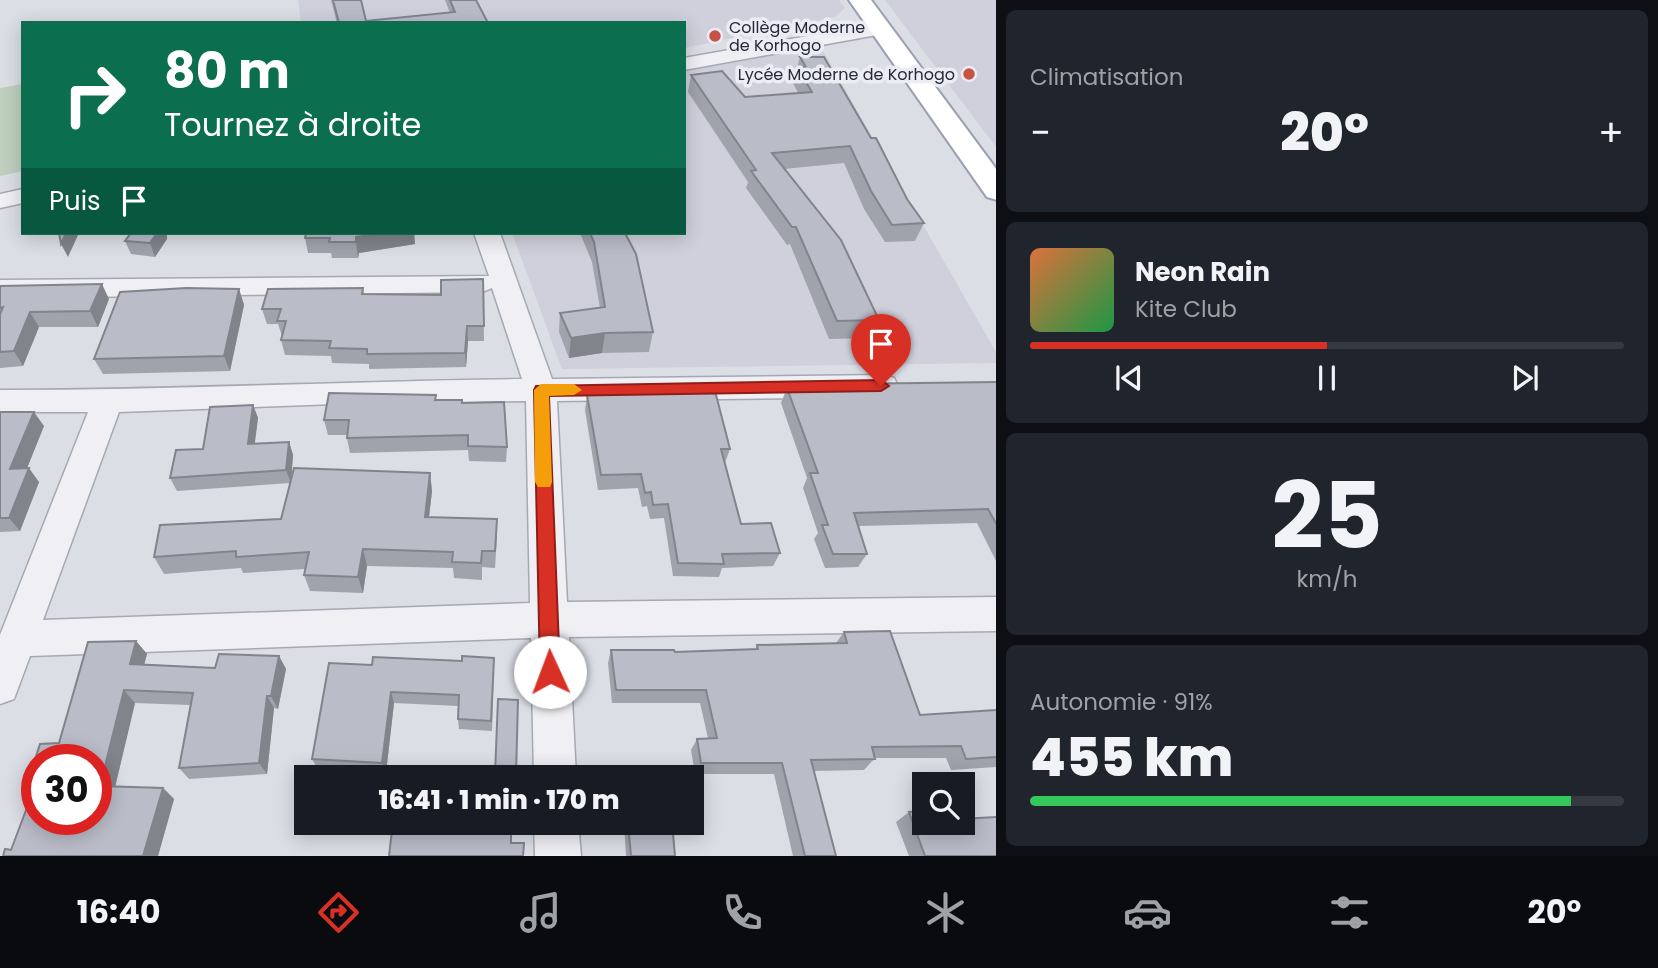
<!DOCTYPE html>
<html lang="fr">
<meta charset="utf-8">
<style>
body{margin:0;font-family:Poppins,sans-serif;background:#20242c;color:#f1f3f6;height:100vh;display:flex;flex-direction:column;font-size:26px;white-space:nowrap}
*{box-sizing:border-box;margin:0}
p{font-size:23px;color:#9ea1a6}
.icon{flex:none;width:38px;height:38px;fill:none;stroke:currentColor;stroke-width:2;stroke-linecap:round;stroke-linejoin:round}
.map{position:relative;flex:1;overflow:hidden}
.side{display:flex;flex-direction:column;gap:10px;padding:10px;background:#0d0f14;width:662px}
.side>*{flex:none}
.guide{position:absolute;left:21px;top:21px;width:665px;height:214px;border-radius:0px;box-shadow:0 4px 18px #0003;background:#0b6e4f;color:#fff;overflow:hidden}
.buttons{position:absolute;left:912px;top:772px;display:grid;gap:14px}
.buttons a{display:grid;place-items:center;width:63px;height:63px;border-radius:0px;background:#171b24;box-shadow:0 4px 18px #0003;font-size:35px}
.speed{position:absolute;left:21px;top:744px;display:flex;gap:14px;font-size:35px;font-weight:700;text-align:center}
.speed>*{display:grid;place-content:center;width:91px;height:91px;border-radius:50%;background:#171b24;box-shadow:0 4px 18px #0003;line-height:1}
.speed .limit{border:10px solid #d22;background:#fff;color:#111}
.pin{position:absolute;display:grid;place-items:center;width:60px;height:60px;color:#fff;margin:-72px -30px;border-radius:50% 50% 50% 0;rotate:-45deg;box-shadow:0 0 7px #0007}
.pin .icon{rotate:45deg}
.me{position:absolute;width:77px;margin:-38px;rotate:358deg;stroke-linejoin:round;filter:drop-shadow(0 0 5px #0008)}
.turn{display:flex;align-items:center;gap:24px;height:147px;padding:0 28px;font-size:32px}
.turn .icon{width:91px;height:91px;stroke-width:2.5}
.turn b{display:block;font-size:49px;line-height:60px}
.then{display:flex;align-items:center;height:66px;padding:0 28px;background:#0003;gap:14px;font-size:26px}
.big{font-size:52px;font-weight:800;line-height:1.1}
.side .tile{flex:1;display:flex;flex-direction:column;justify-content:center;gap:10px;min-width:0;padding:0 24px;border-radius:10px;background:#20242c}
.side .dial{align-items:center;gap:0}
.dial b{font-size:91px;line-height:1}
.song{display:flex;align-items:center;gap:21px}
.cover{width:84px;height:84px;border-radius:10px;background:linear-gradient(135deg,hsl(20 70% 55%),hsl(140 70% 35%))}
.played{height:7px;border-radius:4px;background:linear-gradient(90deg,#d93025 50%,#363941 50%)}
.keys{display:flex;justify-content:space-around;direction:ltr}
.heat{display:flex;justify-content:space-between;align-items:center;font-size:38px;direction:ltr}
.charge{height:10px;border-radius:5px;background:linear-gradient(90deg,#34c759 91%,#363941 0)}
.trip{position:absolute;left:294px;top:765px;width:410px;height:70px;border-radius:0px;background:#171b24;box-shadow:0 4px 18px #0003;font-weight:800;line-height:70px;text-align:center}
.tab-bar{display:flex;height:112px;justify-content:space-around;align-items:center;background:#090b0e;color:#9ea1a6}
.tab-bar .icon{width:49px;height:49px}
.tab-bar .active{color:#d93025}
.tab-bar b{font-size:32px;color:#f1f3f6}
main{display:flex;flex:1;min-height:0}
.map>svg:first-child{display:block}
.built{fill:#cfd0db}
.green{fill:#becfbe}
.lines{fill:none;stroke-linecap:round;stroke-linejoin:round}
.minor-casing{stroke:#a6a8b3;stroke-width:3}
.primary-casing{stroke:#9c9fb1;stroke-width:4}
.minor{fill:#efeff4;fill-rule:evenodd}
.primary{fill:#fff;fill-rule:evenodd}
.wall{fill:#a0a2ac}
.shaded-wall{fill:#82848c}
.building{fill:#babcc8;stroke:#82848c;stroke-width:2}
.route{fill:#d93025;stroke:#8d1f18;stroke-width:2}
.slow{fill:#f59e0b}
.poi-dot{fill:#c75345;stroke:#ecedf4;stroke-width:2.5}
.labels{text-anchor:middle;stroke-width:7;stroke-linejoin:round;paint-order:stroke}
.far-poi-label{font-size:16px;fill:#27293b;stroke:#ecedf4;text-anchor:start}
</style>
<main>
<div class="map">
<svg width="997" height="856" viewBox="0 0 997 856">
<rect width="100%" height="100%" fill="#dcdee6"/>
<path class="built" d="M298,0H839L845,8L835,17L684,48V23H301Z
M885,0H996V147Z
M819,44L996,352V363L562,369L512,233H684V71Z"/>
<path class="green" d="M23,84V171L0,176V88Z"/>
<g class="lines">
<defs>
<path id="minor" d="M881,23L890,29L888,33L684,70V58Z
M23,189V203L0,208V194Z
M474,233H500L552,379L883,375L894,378L898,386L894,394L883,397L557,401L567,602L997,597V631L569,637L576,777H534L531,638L30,656L14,699L0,704V635L88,412H0V390C174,390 348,381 522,379L492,288L482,292L0,298V280L489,276ZM526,401L530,603L43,620L119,412L363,403Z
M534,822H578L581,856H535Z"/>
<path id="primary" d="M849,0H871L997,170V200L987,197Z"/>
</defs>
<use href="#minor" class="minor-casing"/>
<use href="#primary" class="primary-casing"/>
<use href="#minor" class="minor"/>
<use href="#primary" class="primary"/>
</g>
<path class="wall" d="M331,0H361L366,21L450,13L445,0H476L488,23H337Z
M800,57L871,138L907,199L924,223L915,241L885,242L864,209L844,163L784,169L879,320L871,338L829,339L790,244L787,245L746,188L748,182L688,92L691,75L745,97L798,93L793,83Z
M306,233H414L415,244L359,253L358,258H332L331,253H308L305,238Z
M580,233H625L653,332L649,352L602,353L569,358L559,332L560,313L600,308L592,262Z
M167,239L155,257L131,254L125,241Z
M483,279L484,341H468L466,367L369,369V364L332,363L331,356L285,355L281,340L282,336L278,324H267L262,309L363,288L364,294L441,295Z
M0,286L109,299L98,327H39L23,366L0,368Z
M239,289L244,305L230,371L103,374L94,359Z
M997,382V563L977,523L859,526L867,554L858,567L825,568L814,539L818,533L803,488L807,478L781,403L787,388L842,386L843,384Z
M587,395L730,449L725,463H724L741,524L780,553L773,566L722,568L719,577L673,576L664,518L650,519L647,506L642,507L638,488L598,490L585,410Z
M436,400L462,403L507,447L506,462L469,461L468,450L350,453L347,438V435H328L324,420Z
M253,405L258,418L254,444L289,442L293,455L291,479L430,473L432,491L429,517L497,536L495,568L482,567V580L454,578L453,568L367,566L363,593L310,591L304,575L305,569L243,573L241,568L164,574L154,557L281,519L290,483L177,491L170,478Z
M0,412L44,426L27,468L39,482L20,531L0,532Z
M844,632L920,715L997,710V767L951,770L946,758H875L864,770L814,771L836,856H793L774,774H695L691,750L697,739L708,738L700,703H612L608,663L611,650L675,652L755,649L757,645L836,643Z
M136,641L147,654L144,664L215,668L219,654L279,656L286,669L278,709L274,708L267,774L189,779L179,768L190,705L135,703L115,786L163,788L174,799L158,856H3L5,849L11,850L37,781V819H96V760H37V776L31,772L40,744L59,743L88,642Z
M372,665L494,669L492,731L459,729L458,719V706L394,703L386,773L317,768L312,759Z
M909,812L924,822L997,856H909L896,822Z
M356,822H511V843L361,831Z
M624,822H672L675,856H626Z"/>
<path class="shaded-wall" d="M66,233H79L68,257L61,244Z
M157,233H167V239L155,257L150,243Z
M387,233H414L415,244L359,253L358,258L356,242V237Z
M102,284L109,299L98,327L90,311Z
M239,289L244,305L230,371L224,356Z
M30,312L39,327L23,366L14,351Z
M467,326L468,341L466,367L465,353Z
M605,333L602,353L569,358L571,338Z
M253,405L258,418L253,458L248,444Z
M34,412L44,426L21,483L10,469Z
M289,442L293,455L291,483L286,470Z
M29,468L39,482L20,531L9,518Z
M430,473L432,491L427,534L425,517Z
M363,549L367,566L363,593L358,577Z
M136,641L147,654L141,677L130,664Z
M279,656L286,669L278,709L271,696Z
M124,690L135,703L113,796L100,786Z
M391,692L394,703L386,773L382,763Z
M267,696L274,708L267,774L259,763Z
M163,788L174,799L158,856H143Z"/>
<path class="building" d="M333,0H361L366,21L455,12L450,0H476L488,23H339Z
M800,57H824L871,138H876L907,199L924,223L892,225L871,191L850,146L772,153L841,240L879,320L837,321L796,227H792L751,171L756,170L691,75L722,71L745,97L812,92L797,67H806Z
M59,233H66L61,244Z
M131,233H157L150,243L125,241Z
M306,233H387L356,237V242H329L330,238H305Z
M590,233H625L636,254L653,332L605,333L571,338L560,313L605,307L594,242Z
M483,279L484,326H467L465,353L367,354V349L329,348L331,341L281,340L286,321H277L281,309H262L268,289L363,288L362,294L441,295V280Z
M102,284L90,311L30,312L14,351L0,352V314L3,307L0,308V286Z
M186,288L239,289L224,356L94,359L120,292Z
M997,382V525L988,509L854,513L867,554H833L822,525H828L810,473H818L787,388L844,386L843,384Z
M715,391L730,449H721L741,524L771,523L780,553L722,554L724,564L678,563L668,504L653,505L651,492L645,493L641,474L601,475L587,395Z
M329,393L436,395L435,400H462V403L504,402L507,447L468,446V435L347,438L349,420H324Z
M253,405L248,444L289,442L286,470L170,478L176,450L203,449L210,407Z
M0,412H34L10,469L29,468L9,518H0Z
M294,468L430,473L425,517L497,519L495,551H482L481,563L452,562L453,552L363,549L358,577L304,575L309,552L236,557V551L154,557L160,525L281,519Z
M890,631L920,715L997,710V757L966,759L961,746L872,747L875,759L811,760L836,856H805L782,763H701L697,739L717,738L706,690H616L611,650H674L675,652L758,649L757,645L847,643L844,632Z
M136,641L130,664L215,668L219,654L279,656L271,696H267L259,763L179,768L193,693L124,690L100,786L163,788L143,856H3L5,849L11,850L37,781V819H96V760H37V772H31L40,744L59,743L88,642Z
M462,656L494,658L491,721L458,719L459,695L391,692L382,763L312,759L329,663L372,665L373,657L462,661Z
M498,699L518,700L516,775L495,774Z
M457,773L513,775V777H457Z
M924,811V822H962V819L997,817V856H925L909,812Z
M393,822H511V843H524L523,856H389Z
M628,822H672L675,856H631Z"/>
<path class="route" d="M881,380L889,386L881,391L549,396L560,672L557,679L550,682L543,679L540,672L534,390L536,386Z"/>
<path class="slow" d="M541,384H574L582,390L574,395L549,396L552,482L550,487H538L535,482L534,390Z"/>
<g class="poi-dot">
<circle cx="715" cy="36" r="7"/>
<circle cx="969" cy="74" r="7"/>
</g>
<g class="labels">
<g class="far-poi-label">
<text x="729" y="33">Collège Moderne<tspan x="729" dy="18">de Korhogo</tspan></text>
<text x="955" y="80" text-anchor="end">Lycée Moderne de Korhogo</text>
</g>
</g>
</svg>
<div class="buttons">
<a><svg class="icon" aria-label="search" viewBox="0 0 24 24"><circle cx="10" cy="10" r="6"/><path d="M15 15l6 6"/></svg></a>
</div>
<div class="speed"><div class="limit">30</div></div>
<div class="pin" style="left:881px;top:386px;background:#d93025"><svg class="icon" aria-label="arrive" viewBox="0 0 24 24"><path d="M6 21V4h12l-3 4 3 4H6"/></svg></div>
<svg class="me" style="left:550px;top:672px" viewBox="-20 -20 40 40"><circle r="19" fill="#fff"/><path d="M0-13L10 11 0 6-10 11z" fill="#d93025"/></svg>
<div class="trip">16:41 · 1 min · 170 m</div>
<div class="guide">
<div class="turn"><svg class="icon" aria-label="right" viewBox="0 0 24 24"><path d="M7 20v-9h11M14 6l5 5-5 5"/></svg><div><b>80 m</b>Tournez à droite</div></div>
<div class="then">Puis<svg class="icon" aria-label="arrive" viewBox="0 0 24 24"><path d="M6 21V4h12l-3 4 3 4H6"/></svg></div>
</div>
</div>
<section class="side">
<div class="tile"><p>Climatisation</p>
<div class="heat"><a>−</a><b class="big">20°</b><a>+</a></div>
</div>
<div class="tile">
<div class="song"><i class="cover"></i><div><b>Neon Rain</b><p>Kite Club</p></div></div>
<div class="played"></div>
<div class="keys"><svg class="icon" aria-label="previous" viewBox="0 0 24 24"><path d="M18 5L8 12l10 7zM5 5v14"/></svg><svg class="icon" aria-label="pause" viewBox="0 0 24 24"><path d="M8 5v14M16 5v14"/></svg><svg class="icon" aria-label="next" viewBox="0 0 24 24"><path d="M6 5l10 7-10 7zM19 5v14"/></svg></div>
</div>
<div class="tile dial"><b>25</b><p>km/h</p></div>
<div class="tile"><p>Autonomie · 91%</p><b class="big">455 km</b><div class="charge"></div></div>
</section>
</main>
<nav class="tab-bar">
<b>16:40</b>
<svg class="icon active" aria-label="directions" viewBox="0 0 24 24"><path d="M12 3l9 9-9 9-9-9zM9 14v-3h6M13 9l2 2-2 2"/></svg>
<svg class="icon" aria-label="music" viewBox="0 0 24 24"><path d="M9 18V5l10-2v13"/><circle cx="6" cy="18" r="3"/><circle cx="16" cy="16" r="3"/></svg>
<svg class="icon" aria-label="phone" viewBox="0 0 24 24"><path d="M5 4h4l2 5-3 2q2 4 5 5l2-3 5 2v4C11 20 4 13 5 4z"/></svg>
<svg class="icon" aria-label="climate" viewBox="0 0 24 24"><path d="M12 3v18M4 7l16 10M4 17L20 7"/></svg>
<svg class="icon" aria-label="car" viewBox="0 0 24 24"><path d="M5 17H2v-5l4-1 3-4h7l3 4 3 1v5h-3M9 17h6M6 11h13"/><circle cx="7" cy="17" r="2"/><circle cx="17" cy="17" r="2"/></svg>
<svg class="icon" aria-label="filters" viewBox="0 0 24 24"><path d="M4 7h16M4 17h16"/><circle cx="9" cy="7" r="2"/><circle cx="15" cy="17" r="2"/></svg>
<b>20°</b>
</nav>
